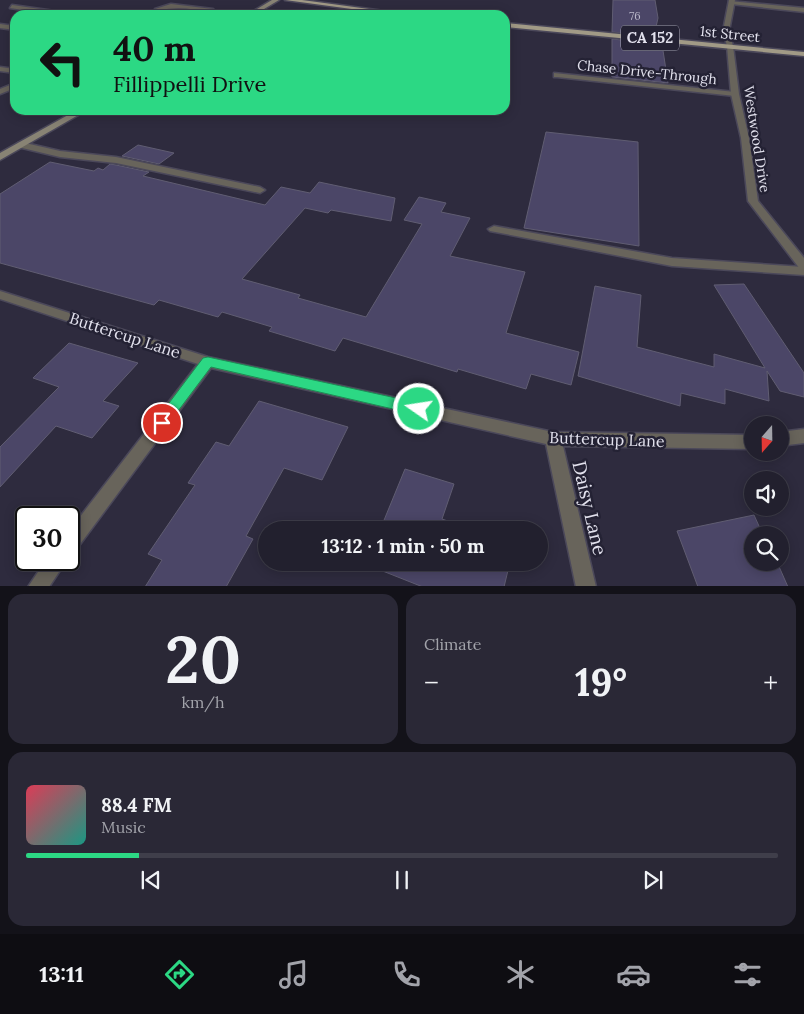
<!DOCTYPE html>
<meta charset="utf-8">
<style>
body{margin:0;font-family:Lora,serif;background:#2a2836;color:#f1f3f6;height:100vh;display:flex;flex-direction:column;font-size:19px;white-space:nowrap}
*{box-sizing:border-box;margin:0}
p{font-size:16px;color:#a2a3aa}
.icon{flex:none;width:28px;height:28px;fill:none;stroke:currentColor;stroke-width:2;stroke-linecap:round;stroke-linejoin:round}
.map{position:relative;height:586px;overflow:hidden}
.panel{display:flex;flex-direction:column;gap:8px;padding:8px;background:#131219;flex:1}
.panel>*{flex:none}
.top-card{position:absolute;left:10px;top:10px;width:500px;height:105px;border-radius:15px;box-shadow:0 2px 12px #0003,0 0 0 1px #3f3e4a;background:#2cd884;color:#111;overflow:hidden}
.needle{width:32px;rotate:200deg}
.fabs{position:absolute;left:744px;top:416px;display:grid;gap:10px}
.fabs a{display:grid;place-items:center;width:45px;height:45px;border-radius:50%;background:#22202e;box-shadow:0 2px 12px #0003,0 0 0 1px #3f3e4a;font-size:25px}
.speed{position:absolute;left:15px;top:506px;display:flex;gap:10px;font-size:25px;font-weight:700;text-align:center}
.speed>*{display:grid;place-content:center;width:65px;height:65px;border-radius:50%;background:#22202e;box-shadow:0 2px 12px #0003,0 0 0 1px #3f3e4a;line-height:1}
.speed .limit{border:2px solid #111;border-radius:8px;background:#fff;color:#111}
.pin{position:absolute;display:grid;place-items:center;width:42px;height:42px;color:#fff;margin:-21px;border:2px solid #fff;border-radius:50%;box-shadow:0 1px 5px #0007}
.me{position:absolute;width:55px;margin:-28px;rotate:283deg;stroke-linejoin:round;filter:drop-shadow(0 0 4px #0008)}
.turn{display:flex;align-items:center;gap:18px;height:105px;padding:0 20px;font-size:22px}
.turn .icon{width:65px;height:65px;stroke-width:2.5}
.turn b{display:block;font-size:35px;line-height:42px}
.big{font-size:38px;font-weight:800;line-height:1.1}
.panel .tile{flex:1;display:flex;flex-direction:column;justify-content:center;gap:8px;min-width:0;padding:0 18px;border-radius:15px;background:#2a2836}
.panel .dial{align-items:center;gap:0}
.dial b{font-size:65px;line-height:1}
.song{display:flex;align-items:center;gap:15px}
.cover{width:60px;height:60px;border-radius:8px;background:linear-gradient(135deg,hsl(350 70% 55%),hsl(170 70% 35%))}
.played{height:5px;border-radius:2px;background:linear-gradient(90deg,#2cd884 15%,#3f3e4a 15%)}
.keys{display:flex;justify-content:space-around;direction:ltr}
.heat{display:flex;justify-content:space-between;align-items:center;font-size:28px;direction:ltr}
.panel .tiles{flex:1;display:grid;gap:8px;grid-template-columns:1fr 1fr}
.tile:last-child{grid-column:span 2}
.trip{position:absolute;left:258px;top:521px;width:290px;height:50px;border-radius:25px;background:#22202e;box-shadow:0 2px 12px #0003,0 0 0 1px #3f3e4a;font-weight:800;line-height:50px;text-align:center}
.dock{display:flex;height:80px;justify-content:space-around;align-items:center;background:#0e0d12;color:#a2a3aa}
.dock .icon{width:35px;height:35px}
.dock .current{color:#2cd884}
.dock b{font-size:22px;color:#f1f3f6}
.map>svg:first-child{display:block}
.building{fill:#4b4667;stroke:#605d72}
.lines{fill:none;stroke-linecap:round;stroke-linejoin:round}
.lane-casing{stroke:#4b485a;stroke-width:3}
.street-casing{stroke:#4b485a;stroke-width:3}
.secondary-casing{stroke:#4b485a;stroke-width:3}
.primary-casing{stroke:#4b485a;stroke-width:3}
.lane{fill:#68645b;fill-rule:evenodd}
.street{fill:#68645b;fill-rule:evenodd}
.secondary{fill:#888374;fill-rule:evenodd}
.primary{fill:#a19a86;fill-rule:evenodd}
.route{fill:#2cd884;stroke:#1d8c56}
.labels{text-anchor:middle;stroke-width:5;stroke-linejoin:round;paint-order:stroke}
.far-number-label{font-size:11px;fill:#bcbacc}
.far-street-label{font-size:14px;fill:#e2e1ed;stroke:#242234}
.shield{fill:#242234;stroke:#a9a8b6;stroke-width:1}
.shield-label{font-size:15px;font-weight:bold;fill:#e2e1ed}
.street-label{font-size:16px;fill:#e2e1ed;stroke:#242234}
.near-street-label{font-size:19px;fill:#e2e1ed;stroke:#242234}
</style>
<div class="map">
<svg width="804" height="587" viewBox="0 0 804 587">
<rect width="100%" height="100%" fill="#2e2b3e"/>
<path class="building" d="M613,0H655L658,18L654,36L612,32Z
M612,39L662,44L668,83L612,77Z
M546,132L638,142L639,246L524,228Z
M138,145L174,153L159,164L122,156Z
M50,162L94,171L98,168L103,170L110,164L116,165L149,172L143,176L265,205L281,187L310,193L319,182L395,198L391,221L331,210L328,213L305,208L242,279L300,295L298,298L366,317L422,224L404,220L419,197L446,203L441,212L470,218L450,256L525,272L506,333L579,352L571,385L531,374L526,389L458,369L457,372L343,338L335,351L269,331L272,327L222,312L218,317L159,300L154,305L0,263V194Z
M744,284L804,373V397L780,391L767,371L769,401L725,389V404L681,393L680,406L578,376L595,286L641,295L637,347L714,367V354L765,368L714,285Z
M69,343L138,363L103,401L119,406L92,438L56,426L0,487V447L59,387L33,378Z
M259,401L348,427L322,480L284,468L246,536L253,539L226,587H145L162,560L148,554L195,485L188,483L216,442L229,446Z
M405,469L454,484L442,519L473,530H380Z
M754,515L763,535H752V562H777L788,587H698L677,531Z
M366,562H510L504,587H423L365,564Z"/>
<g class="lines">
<defs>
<path id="lane" d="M729,1L804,8V12L731,4Z
M171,4L213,9L217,14L208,15L210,12C192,9 176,6 158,11L155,9Z
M12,5L69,13L72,15H56L10,8Z
M0,24L15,26V30L0,28Z
M0,67L15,69V73L0,71Z
M554,73L735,92L739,94L735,96L557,77H554Z
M15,83V88L0,94V89Z
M21,142L60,151L116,157L260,187L265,190L260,193L116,163L60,157L18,147V143Z
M494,226L672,258L804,267V275L672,266L490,231L488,229Z"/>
<path id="street" d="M729,0H735L729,31L733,46L739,94L749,138L758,201L804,258V270L800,269L748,201L741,138L731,94L727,46L723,31Z
M0,291L208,357L553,432L752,435V449L563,446L596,587H576L546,444L211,368L75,551L69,554V531L198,364L0,299Z
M804,429V443L780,446V432Z
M46,560H67L49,587H28Z"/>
<path id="secondary" d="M272,0H279L254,15H247Z
M77,110H87L0,160V153Z"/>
<path id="primary" d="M285,0H302L414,15H396Z
M505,23L804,52V56L505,27Z"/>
</defs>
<use href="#lane" class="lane-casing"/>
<use href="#street" class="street-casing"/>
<use href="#secondary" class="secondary-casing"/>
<use href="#primary" class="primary-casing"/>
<use href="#lane" class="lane"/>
<use href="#street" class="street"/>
<use href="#secondary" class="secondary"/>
<use href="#primary" class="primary"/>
</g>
<path class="route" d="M208,357L419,403L424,405L426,409L424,413L419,415L211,367L166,427L162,429L157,427L154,423L157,419L203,358Z"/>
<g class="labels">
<g class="far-number-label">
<text x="635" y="20">76</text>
</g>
<g class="far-street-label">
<text transform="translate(730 34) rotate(6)" y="5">1st Street</text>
<text transform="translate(647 72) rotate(6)" y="5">Chase Drive-Through</text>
<text transform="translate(757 139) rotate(81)" y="5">Westwood Drive</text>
</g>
<rect class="shield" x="621" y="25.5" width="58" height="25" rx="4"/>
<g class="shield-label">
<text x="650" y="43">CA 152</text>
</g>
<g class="street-label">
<text transform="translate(125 335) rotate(18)" y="6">Buttercup Lane</text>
<text transform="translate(607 439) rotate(2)" y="6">Buttercup Lane</text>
</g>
<g class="near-street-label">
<text transform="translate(590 508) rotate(77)" y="7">Daisy Lane</text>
</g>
</g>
</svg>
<div class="fabs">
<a><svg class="needle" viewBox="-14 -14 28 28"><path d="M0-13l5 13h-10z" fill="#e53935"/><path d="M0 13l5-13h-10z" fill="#a2a3aa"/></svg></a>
<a><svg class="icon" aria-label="sound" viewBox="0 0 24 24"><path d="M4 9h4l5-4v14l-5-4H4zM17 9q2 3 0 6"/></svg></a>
<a><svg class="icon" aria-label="search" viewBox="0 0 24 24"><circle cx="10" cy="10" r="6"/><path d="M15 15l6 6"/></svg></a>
</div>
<div class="speed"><div class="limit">30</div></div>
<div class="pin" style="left:162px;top:423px;background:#d93025"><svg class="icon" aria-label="arrive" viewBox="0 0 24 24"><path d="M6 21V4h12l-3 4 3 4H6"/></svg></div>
<svg class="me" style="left:419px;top:409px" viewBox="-20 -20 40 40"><circle r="17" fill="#2cd884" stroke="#fff" stroke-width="3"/><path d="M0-11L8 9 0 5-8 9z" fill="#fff"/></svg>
<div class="trip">13:12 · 1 min · 50 m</div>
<div class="top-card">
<div class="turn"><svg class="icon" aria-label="left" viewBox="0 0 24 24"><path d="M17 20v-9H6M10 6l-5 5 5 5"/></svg><div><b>40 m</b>Fillippelli Drive</div></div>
</div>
</div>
<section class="panel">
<div class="tiles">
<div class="tile dial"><b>20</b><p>km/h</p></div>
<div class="tile"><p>Climate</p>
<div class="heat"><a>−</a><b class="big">19°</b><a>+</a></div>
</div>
<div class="tile">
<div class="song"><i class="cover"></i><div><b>88.4 FM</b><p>Music</p></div></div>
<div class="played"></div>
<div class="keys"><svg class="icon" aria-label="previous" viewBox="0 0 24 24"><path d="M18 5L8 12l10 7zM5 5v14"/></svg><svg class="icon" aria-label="pause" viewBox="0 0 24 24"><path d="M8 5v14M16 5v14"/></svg><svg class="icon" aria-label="next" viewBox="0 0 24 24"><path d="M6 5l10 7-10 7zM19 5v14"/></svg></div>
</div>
</div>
</section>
<nav class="dock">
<b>13:11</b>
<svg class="icon current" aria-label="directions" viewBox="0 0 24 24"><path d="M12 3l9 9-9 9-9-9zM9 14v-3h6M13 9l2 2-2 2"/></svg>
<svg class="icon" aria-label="music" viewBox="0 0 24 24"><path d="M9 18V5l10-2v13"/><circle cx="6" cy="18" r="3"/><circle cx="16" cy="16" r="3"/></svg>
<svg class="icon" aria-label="phone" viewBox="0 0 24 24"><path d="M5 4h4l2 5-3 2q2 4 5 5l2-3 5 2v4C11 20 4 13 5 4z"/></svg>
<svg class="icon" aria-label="climate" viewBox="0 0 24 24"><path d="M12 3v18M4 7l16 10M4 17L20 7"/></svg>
<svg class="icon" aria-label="car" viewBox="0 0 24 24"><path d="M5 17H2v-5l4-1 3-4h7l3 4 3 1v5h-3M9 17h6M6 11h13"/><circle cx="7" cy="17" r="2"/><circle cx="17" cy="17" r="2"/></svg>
<svg class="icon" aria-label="filters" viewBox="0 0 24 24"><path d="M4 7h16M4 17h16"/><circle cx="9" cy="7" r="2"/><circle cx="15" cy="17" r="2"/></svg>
</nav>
